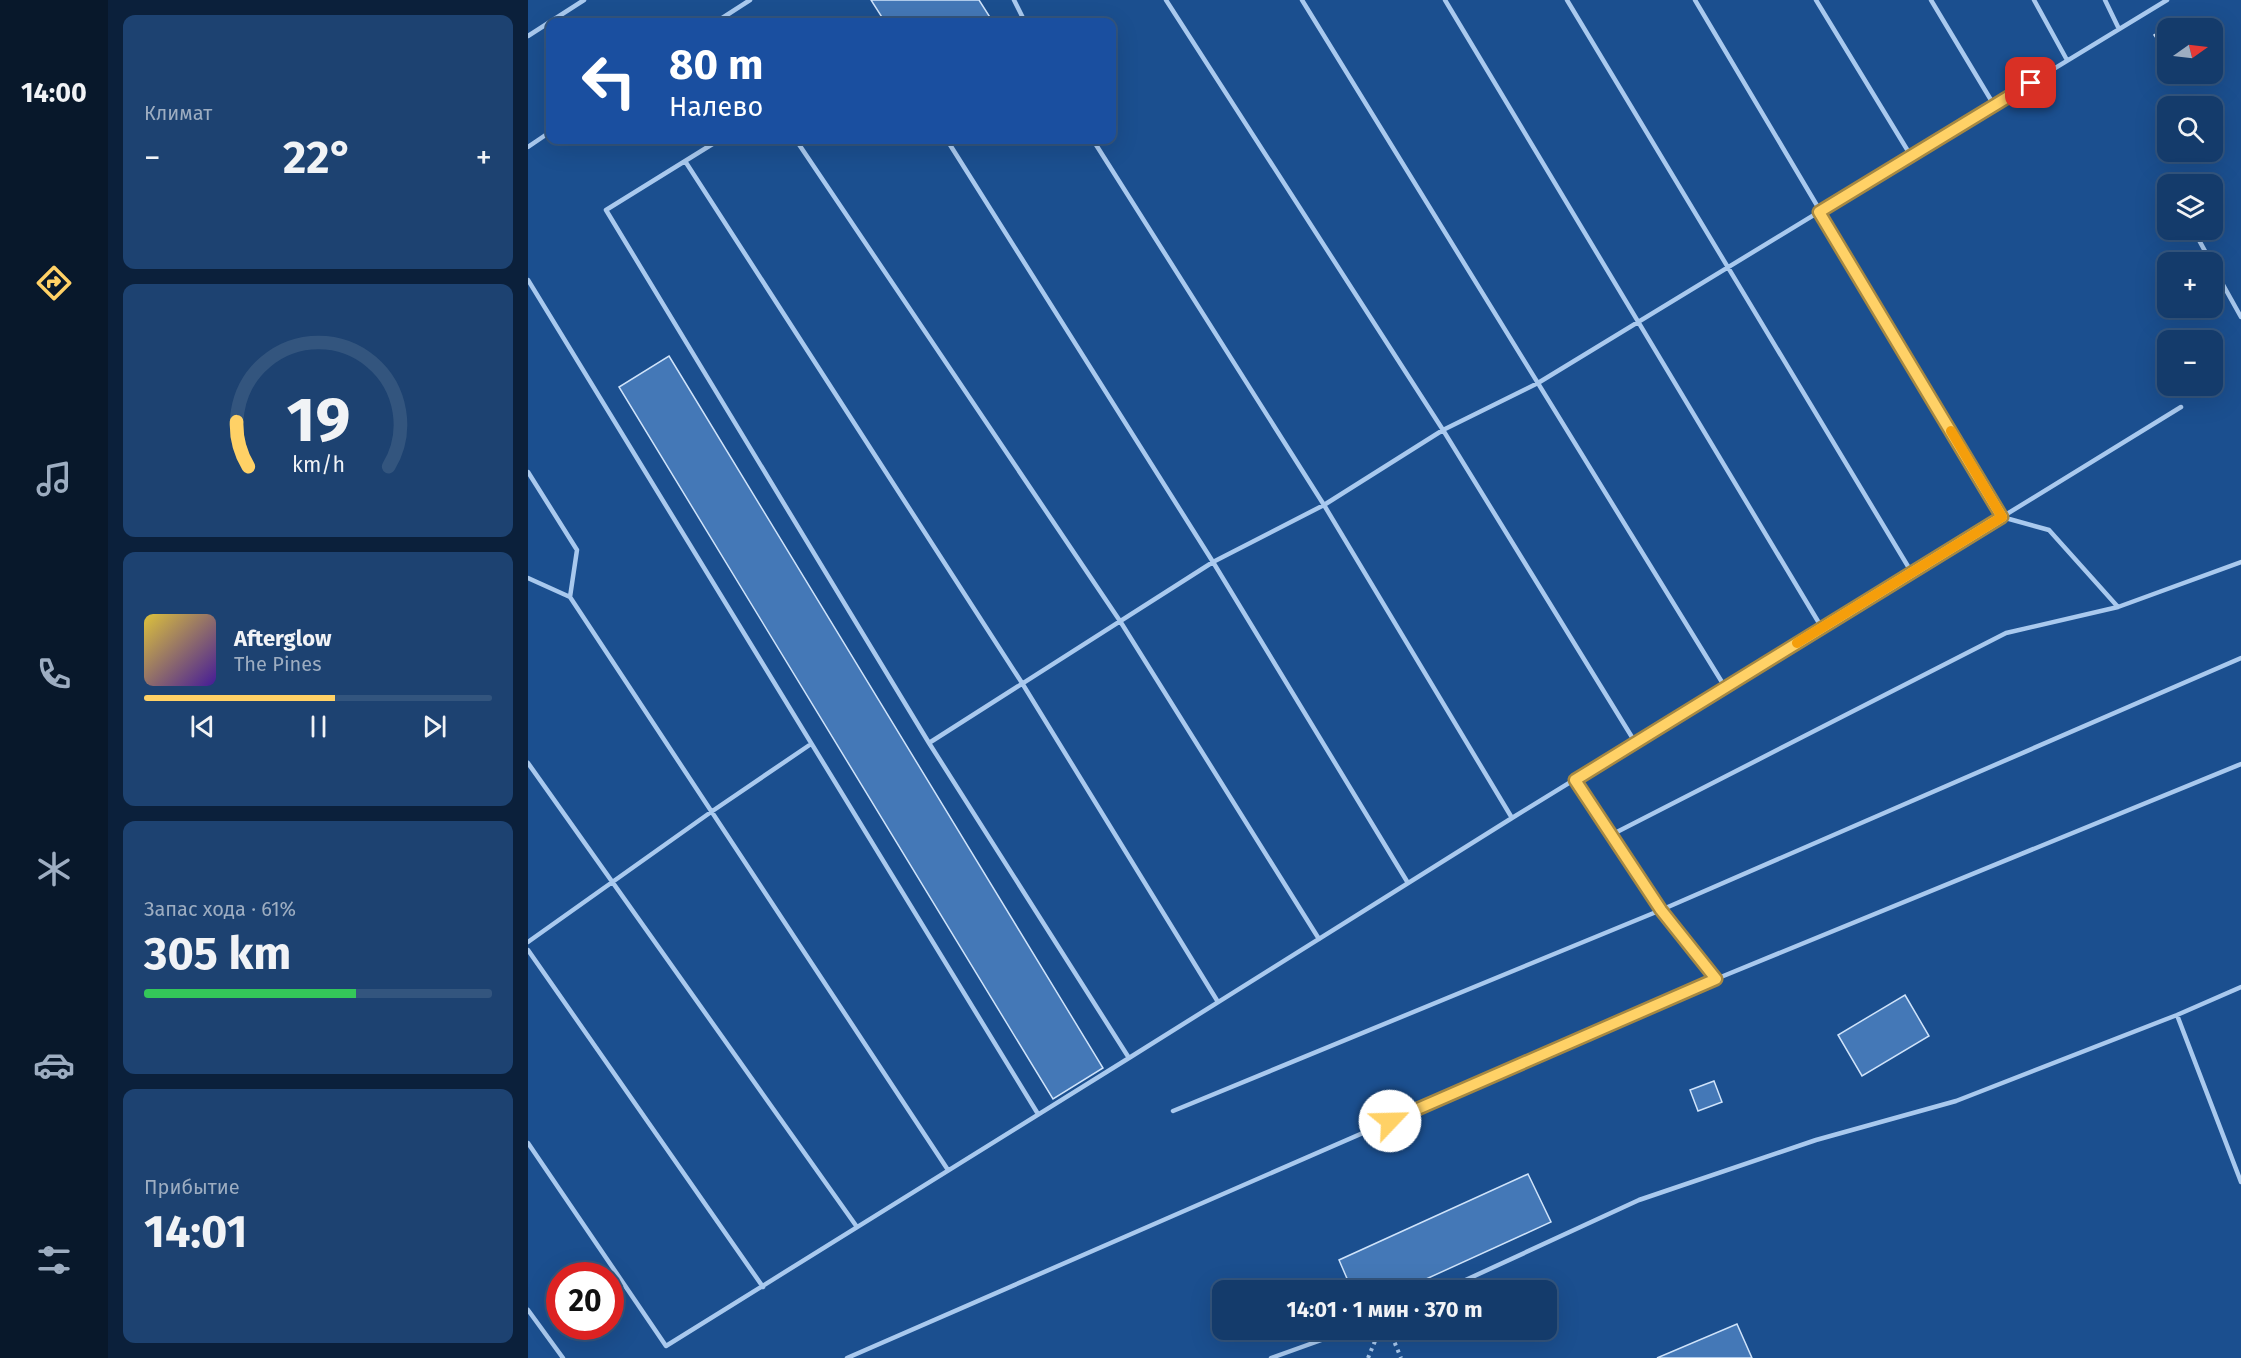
<!DOCTYPE html>
<html lang="ru">
<meta charset="utf-8">
<style>
body{margin:0;font-family:"Fira Sans",sans-serif;background:#1d4271;color:#f1f3f6;height:100vh;display:flex;flex-direction:column;font-size:22px;white-space:nowrap}
*{box-sizing:border-box;margin:0}
p{font-size:20px;color:#9dadc1}
.icon{flex:none;width:33px;height:33px;fill:none;stroke:currentColor;stroke-width:2;stroke-linecap:round;stroke-linejoin:round}
.map{position:relative;flex:1;overflow:hidden}
.panel{display:flex;flex-direction:column;gap:15px;padding:15px;background:#0b203b;width:420px}
.panel>*{flex:none}
.hud{position:absolute;left:18px;top:18px;width:570px;height:126px;border-radius:12px;box-shadow:0 6px 24px #0002,0 0 0 2px #33557e;background:#1a4fa0;color:#fff;overflow:hidden}
.needle{width:39px;rotate:76deg}
.controls{position:absolute;left:1629px;top:18px;display:grid;gap:12px}
.controls a{display:grid;place-items:center;width:66px;height:66px;border-radius:12px;background:#143b6b;box-shadow:0 6px 24px #0002,0 0 0 2px #33557e;font-size:30px}
.speed{position:absolute;left:18px;top:1262px;display:flex;gap:12px;font-size:30px;font-weight:700;text-align:center}
.speed>*{display:grid;place-content:center;width:78px;height:78px;border-radius:50%;background:#143b6b;box-shadow:0 6px 24px #0002,0 0 0 2px #33557e;line-height:1}
.speed .limit{border:9px solid #d22;background:#fff;color:#111}
.pin{position:absolute;display:grid;place-items:center;width:51px;height:51px;color:#fff;margin:-26px;border-radius:12px;box-shadow:0 3px 9px #0006}
.me{position:absolute;width:66px;margin:-33px;rotate:66deg;stroke-linejoin:round;filter:drop-shadow(0 0 4px #0008)}
.turn{display:flex;align-items:center;gap:21px;height:126px;padding:0 24px;font-size:27px}
.turn .icon{width:78px;height:78px;stroke-width:2.5}
.turn b{display:block;font-size:42px;line-height:51px}
.big{font-size:45px;font-weight:700;line-height:1.1}
.panel .tile{flex:1;display:flex;flex-direction:column;justify-content:center;gap:9px;min-width:0;padding:0 21px;border-radius:12px;background:#1d4271}
.panel .dial{align-items:center;gap:0}
.dial svg{height:156px;overflow:visible;fill:none;stroke:#33557e;stroke-width:7;stroke-linecap:round;text-anchor:middle}
.dial text{fill:#f1f3f6;stroke:none}
.song{display:flex;align-items:center;gap:18px}
.cover{width:72px;height:72px;border-radius:9px;background:linear-gradient(135deg,hsl(50 70% 55%),hsl(260 70% 35%))}
.played{height:6px;border-radius:3px;background:linear-gradient(90deg,#ffd166 55%,#33557e 55%)}
.keys{display:flex;justify-content:space-around;direction:ltr}
.heat{display:flex;justify-content:space-between;align-items:center;font-size:33px;direction:ltr}
.charge{height:9px;border-radius:4px;background:linear-gradient(90deg,#34c759 61%,#33557e 0)}
.trip{position:absolute;left:684px;top:1280px;width:345px;height:60px;border-radius:12px;background:#143b6b;box-shadow:0 6px 24px #0002,0 0 0 2px #33557e;font-weight:700;line-height:60px;text-align:center}
main{display:flex;flex:1;min-height:0}
.tabs{display:flex;flex-direction:column;width:108px;justify-content:space-around;align-items:center;background:#08182b;color:#9dadc1}
.tabs .icon{width:42px;height:42px}
.tabs .current{color:#ffd166}
.tabs b{font-size:27px;color:#f1f3f6}
.map>svg:first-child{display:block}
.building{fill:#4478b7;stroke:#cfe3fa;stroke-width:1.5}
.lines{fill:none;stroke-linecap:round;stroke-linejoin:round}
.path{stroke:#a9c9ee;stroke-width:4;stroke-dasharray:3 4.5;stroke-linecap:butt}
.lane{stroke:#a9c9ee;stroke-width:4.5}
.route-casing{stroke:#a68842;stroke-width:15}
.route{stroke:#ffd166;stroke-width:10}
.slow{stroke:#f59e0b;stroke-width:10}
</style>
<main>
<nav class="tabs">
<b>14:00</b>
<svg class="icon current" aria-label="directions" viewBox="0 0 24 24"><path d="M12 3l9 9-9 9-9-9zM9 14v-3h6M13 9l2 2-2 2"/></svg>
<svg class="icon" aria-label="music" viewBox="0 0 24 24"><path d="M9 18V5l10-2v13"/><circle cx="6" cy="18" r="3"/><circle cx="16" cy="16" r="3"/></svg>
<svg class="icon" aria-label="phone" viewBox="0 0 24 24"><path d="M5 4h4l2 5-3 2q2 4 5 5l2-3 5 2v4C11 20 4 13 5 4z"/></svg>
<svg class="icon" aria-label="climate" viewBox="0 0 24 24"><path d="M12 3v18M4 7l16 10M4 17L20 7"/></svg>
<svg class="icon" aria-label="car" viewBox="0 0 24 24"><path d="M5 17H2v-5l4-1 3-4h7l3 4 3 1v5h-3M9 17h6M6 11h13"/><circle cx="7" cy="17" r="2"/><circle cx="17" cy="17" r="2"/></svg>
<svg class="icon" aria-label="filters" viewBox="0 0 24 24"><path d="M4 7h16M4 17h16"/><circle cx="9" cy="7" r="2"/><circle cx="15" cy="17" r="2"/></svg>
</nav>
<section class="panel">
<div class="tile"><p>Климат</p>
<div class="heat"><a>−</a><b class="big">22°</b><a>+</a></div>
</div>
<div class="tile dial"><svg viewBox="0 0 100 80">
<path d="M14 69A42 42 0 1 1 86 69"/>
<path d="M14 69A42 42 0 0 1 8 46" stroke="#ffd166"/>
<text x="50" y="56" font-size="32" font-weight="700">19</text>
<text x="50" y="72" font-size="11">km/h</text>
</svg></div>
<div class="tile">
<div class="song"><i class="cover"></i><div><b>Afterglow</b><p>The Pines</p></div></div>
<div class="played"></div>
<div class="keys"><svg class="icon" aria-label="previous" viewBox="0 0 24 24"><path d="M18 5L8 12l10 7zM5 5v14"/></svg><svg class="icon" aria-label="pause" viewBox="0 0 24 24"><path d="M8 5v14M16 5v14"/></svg><svg class="icon" aria-label="next" viewBox="0 0 24 24"><path d="M6 5l10 7-10 7zM19 5v14"/></svg></div>
</div>
<div class="tile"><p>Запас хода · 61%</p><b class="big">305 km</b><div class="charge"></div></div>
<div class="tile"><p>Прибытие</p><b class="big">14:01</b></div>
</section>
<div class="map">
<svg width="1713" height="1358" viewBox="0 0 1713 1358">
<rect width="100%" height="100%" fill="#1b4f8f"/>
<path class="building" d="M343,0H451L465,22H357Z
M1644,24L1646,28H1640V56L1626,35Z
M141,356L575,1068L525,1099L91,387Z
M1377,995L1401,1036L1334,1076L1310,1035Z
M1186,1081L1194,1102L1170,1111L1162,1090Z
M1000,1174L1023,1222L874,1290H824L811,1260Z
M1209,1324L1224,1358H1129Z"/>
<g class="lines">
<path class="path" d="M861,1329L873,1358
M840,1358L852,1329"/>
<path class="lane" d="M486,0L497,22
M638,0L915,430L1107,742
M774,0L1197,687
M917,0L1294,628
M1039,0L1384,573
M1167,0L1474,517L1521,530L1590,607L1713,562
M1288,0L1383,156
M1403,0L1466,105
M1506,0L1539,60
M1577,0L1591,29
M188,22L222,0
M0,36L56,0
M191,140L78,210L401,743L601,1058L984,818
M268,140L592,621L791,939
M419,140L685,562L880,883
M565,140L796,505L984,818L1653,407
M0,147L22,132
M157,161L494,683L690,1002
M1666,231L1683,262
M1684,265L1713,317
M0,280L510,1114
M0,472L49,550L42,597
M0,578L42,597L420,1170
M401,743L685,562L796,505L915,430L1010,383L1639,0
M0,763L329,1227
M1083,835L1478,633L1590,607
M0,942L183,812L283,744
M0,950L235,1287
M1188,979L1133,910L1713,658
M1649,1015L1713,1182
M645,1111L1133,910L1047,780
M0,1143L138,1346L601,1058
M916,1290L1111,1200L1288,1140L1428,1101L1649,1015L1713,987
M0,1310L35,1358
M319,1358L1188,979L1713,764
M743,1358L824,1329"/>
</g>
<g class="lines">
<defs>
<path id="route" d="M862,1121L1188,979L1133,910L1047,780L1474,517L1291,212L1503,83"/>
</defs>
<use href="#route" class="route-casing"/>
<use href="#route" class="route"/>
<path class="slow" d="M1269,643L1474,517L1423,431"/>
</g>
</svg>
<div class="controls">
<a><svg class="needle" viewBox="-14 -14 28 28"><path d="M0-13l5 13h-10z" fill="#e53935"/><path d="M0 13l5-13h-10z" fill="#9dadc1"/></svg></a>
<a><svg class="icon" aria-label="search" viewBox="0 0 24 24"><circle cx="10" cy="10" r="6"/><path d="M15 15l6 6"/></svg></a>
<a><svg class="icon" aria-label="layers" viewBox="0 0 24 24"><path d="M12 4l9 5-9 5-9-5zM3 14l9 5 9-5"/></svg></a>
<a>+</a>
<a>−</a>
</div>
<div class="speed"><div class="limit">20</div></div>
<div class="pin" style="left:1503px;top:83px;background:#d93025"><svg class="icon" aria-label="arrive" viewBox="0 0 24 24"><path d="M6 21V4h12l-3 4 3 4H6"/></svg></div>
<svg class="me" style="left:862px;top:1121px" viewBox="-20 -20 40 40"><circle r="19" fill="#fff"/><path d="M0-13L10 11 0 6-10 11z" fill="#ffd166"/></svg>
<div class="trip">14:01 · 1 мин · 370 m</div>
<div class="hud">
<div class="turn"><svg class="icon" aria-label="left" viewBox="0 0 24 24"><path d="M17 20v-9H6M10 6l-5 5 5 5"/></svg><div><b>80 m</b>Налево</div></div>
</div>
</div>
</main>
